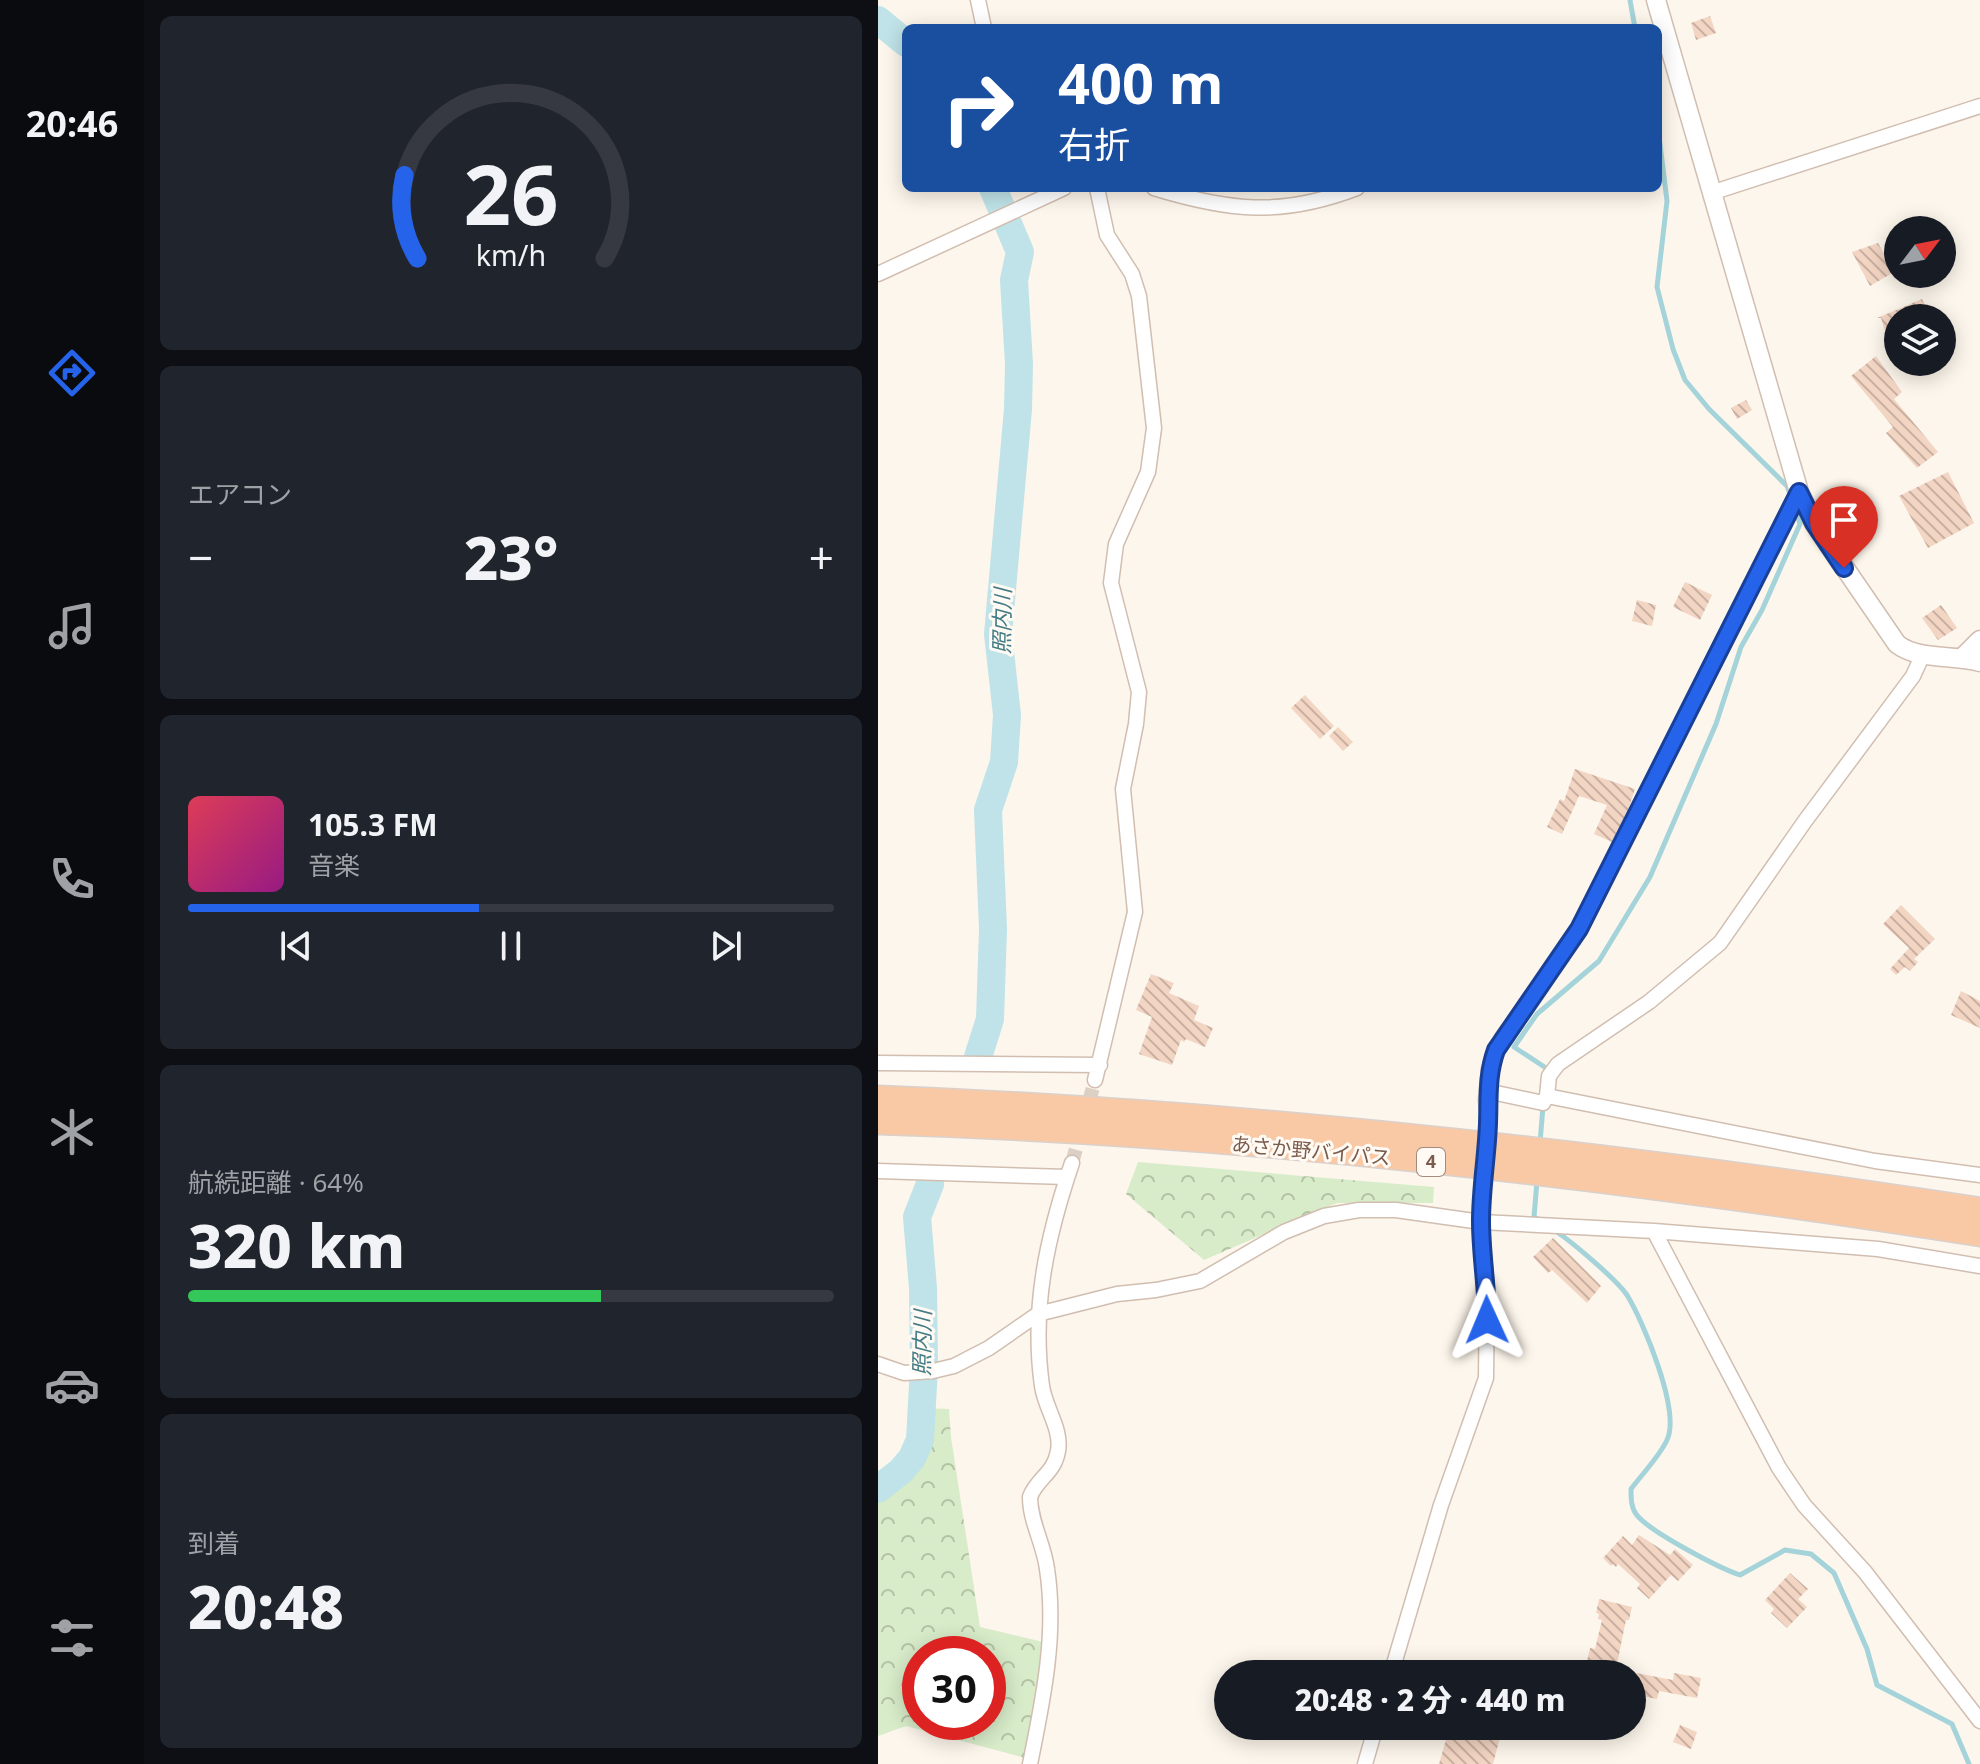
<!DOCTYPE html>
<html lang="ja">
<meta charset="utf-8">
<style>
body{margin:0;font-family:"Noto Sans","Noto Sans JP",sans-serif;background:#20242c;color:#f1f3f6;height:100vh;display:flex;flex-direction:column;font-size:30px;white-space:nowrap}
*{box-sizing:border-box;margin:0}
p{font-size:26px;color:#9ea1a6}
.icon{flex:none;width:44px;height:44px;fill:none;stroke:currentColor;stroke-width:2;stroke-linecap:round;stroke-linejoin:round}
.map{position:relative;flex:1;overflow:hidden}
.side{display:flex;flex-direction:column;gap:16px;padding:16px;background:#0d0f14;width:734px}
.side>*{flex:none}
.hud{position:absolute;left:24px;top:24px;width:760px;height:168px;border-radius:12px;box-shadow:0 4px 20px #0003;background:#1a4fa0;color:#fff;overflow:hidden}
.needle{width:52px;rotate:58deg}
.controls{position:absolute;left:1006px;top:216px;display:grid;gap:16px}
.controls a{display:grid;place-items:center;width:72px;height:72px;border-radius:50%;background:#171b24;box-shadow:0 4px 20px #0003;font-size:40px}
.speed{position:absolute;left:24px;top:1636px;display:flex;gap:16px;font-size:40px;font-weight:700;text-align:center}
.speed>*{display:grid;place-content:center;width:104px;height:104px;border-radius:50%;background:#171b24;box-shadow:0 4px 20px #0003;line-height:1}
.speed .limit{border:12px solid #d22;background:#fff;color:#111}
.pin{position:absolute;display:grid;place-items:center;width:68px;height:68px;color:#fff;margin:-82px -34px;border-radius:50% 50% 50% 0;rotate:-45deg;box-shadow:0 0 8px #0007}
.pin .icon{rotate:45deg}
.me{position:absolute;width:88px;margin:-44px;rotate:359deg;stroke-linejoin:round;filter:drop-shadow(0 0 6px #0008)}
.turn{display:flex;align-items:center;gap:28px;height:168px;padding:0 24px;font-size:36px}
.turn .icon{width:104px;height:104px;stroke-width:2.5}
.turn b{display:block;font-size:56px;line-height:68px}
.big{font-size:60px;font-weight:800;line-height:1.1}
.side .card{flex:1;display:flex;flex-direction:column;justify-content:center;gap:12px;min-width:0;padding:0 28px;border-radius:12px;background:#20242c}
.side .dial{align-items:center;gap:0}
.dial svg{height:208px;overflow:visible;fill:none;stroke:#363941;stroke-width:7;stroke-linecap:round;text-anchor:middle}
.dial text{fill:#f1f3f6;stroke:none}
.song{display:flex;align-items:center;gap:24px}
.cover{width:96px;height:96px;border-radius:12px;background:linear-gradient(135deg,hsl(350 70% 55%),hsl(310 70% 35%))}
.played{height:8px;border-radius:4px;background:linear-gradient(90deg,#2563eb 45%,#363941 45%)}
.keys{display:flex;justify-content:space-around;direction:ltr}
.heat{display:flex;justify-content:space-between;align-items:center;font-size:44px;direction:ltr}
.charge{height:12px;border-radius:6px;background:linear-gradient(90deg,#34c759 64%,#363941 0)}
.trip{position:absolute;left:336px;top:1660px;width:432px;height:80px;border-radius:40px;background:#171b24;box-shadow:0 4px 20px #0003;font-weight:800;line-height:80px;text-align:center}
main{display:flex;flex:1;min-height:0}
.menu{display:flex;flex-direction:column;width:144px;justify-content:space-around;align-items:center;background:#090b0e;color:#9ea1a6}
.menu .icon{width:56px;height:56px}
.menu .selected{color:#2563eb}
.menu b{font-size:36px;color:#f1f3f6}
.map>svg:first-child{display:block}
.forest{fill:url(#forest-crowns);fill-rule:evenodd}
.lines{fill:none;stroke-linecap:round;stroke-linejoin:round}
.stream{stroke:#a5d3da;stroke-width:5}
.river{stroke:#bfe3e8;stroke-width:28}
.building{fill:url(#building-back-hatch)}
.minor-tunnel{stroke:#dcd0c4;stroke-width:14;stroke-dasharray:14 7;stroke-linecap:butt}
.minor-casing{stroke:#d1beb0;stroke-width:17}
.tertiary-casing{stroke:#d1beb0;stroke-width:21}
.trunk-casing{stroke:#dad1cd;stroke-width:27}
.minor{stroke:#fff;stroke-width:14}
.tertiary{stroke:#fff;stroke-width:18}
.trunk{stroke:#f9c8a4;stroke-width:24}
.minor-bridge-casing{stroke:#d1beb0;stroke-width:17;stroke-linecap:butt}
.minor-bridge{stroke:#fff;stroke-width:14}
.route-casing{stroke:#184099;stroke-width:20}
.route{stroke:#2563eb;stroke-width:14}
.labels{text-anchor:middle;stroke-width:6;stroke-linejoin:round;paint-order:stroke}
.shield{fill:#fffaf3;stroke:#a28b7f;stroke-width:2}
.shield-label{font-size:18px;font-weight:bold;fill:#7a5c4d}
.street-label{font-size:20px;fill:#7a5c4d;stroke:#fffaf3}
.water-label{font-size:22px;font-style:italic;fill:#437c86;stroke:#fffaf3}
</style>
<main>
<nav class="menu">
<b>20:46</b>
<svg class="icon selected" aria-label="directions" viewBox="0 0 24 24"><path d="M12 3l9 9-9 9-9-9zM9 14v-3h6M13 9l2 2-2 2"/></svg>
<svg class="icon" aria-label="music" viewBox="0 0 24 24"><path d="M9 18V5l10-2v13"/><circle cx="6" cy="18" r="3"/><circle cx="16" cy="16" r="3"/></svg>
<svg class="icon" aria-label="phone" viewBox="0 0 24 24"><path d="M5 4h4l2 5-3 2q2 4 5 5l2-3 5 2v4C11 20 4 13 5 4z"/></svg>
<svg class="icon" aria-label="climate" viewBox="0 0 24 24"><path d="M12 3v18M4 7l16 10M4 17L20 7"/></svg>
<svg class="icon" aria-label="car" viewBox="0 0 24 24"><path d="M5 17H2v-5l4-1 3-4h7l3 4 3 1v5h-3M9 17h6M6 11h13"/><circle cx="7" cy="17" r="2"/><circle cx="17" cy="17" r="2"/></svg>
<svg class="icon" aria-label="filters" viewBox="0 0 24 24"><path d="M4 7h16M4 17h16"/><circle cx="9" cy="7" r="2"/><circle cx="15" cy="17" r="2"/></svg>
</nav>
<section class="side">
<div class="card dial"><svg viewBox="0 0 100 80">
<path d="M14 69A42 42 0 1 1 86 69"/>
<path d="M14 69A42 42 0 0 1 9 37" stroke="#2563eb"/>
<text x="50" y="56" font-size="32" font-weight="700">26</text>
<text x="50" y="72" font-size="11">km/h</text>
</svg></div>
<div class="card"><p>エアコン</p>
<div class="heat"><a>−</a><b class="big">23°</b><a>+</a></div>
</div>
<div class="card">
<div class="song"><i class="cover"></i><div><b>105.3 FM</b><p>音楽</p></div></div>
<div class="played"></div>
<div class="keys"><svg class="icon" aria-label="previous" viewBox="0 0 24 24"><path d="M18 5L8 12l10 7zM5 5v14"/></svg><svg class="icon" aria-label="pause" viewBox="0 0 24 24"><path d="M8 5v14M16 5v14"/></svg><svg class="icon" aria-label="next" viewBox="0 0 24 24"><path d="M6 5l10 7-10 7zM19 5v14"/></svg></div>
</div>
<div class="card"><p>航続距離 · 64%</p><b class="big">320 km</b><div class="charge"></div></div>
<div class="card"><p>到着</p><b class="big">20:48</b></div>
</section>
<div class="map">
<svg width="1102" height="1764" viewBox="0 0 1102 1764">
<defs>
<pattern id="forest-crowns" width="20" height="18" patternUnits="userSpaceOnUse" patternTransform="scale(2)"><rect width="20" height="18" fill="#d8ecc9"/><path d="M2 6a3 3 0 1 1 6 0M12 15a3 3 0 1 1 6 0" fill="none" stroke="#b4c2a5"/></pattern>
<pattern id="building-back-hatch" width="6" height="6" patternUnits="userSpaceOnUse" patternTransform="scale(2)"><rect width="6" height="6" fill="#f3d5c3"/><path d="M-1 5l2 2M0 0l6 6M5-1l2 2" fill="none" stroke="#cab0a1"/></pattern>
</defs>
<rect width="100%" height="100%" fill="#fdf6ec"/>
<path class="forest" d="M260,1162L556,1187L555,1203H459L326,1260L248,1194Z
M43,1408L71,1409L73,1437L102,1627L165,1642L151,1759L28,1726L0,1736V1485L27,1459ZM42,1654H110V1722H42Z"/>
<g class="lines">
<path class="stream" d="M752,0L757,28
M780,128L789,201L779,287L795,349L807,380L831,409L909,486L914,499
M668,1072V1068L636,1047L659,1014L721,961L772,877L838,724L863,647L884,610L922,524L917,509
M662,1143L665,1106
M659,1181L656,1217L661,1220
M676,1230C693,1241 738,1279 749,1295C765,1321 803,1411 789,1440C781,1457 765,1473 753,1489C753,1498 753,1507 758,1514C770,1531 841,1568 862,1575L907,1550L933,1554L956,1573L989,1649L999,1685L1074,1724L1091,1764"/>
<path class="river" d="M0,20L28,43
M100,1057L112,1019L115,929L110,810L126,762L129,715L120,634L140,409L141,364L136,280L142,252L115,188
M0,1489L23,1471L34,1458L42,1440L46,1367L45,1288L39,1217L52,1184"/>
</g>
<path class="building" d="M832,16L838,33L818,40L813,23Z
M1000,243L1016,272L992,286L974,252Z
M1044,299L1050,312L1037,318H1020V326L1007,331L1003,318H999Z
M998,356L1024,392L1016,399L1060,452L1039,468L1008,433L1015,427L973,376Z
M868,400L874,410L859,419L853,408Z
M1070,472L1096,523L1050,548L1021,496Z
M807,582L834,595L822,620L795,607Z
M759,600L778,605L774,626L754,621Z
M1063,605L1079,628L1060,640L1044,618Z
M427,695L456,726L442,739L413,708Z
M460,727L475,742L465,751L451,736Z
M697,769L757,789L750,810L734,842L716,834L729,805L701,796L684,834L669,827L682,799L686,801Z
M1023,905L1057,939L1036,959L1040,962L1032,971L1027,967L1018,975L1012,969L1031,948L1005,924Z
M273,974L296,983L291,993L321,1006L316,1020L335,1028L327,1047L308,1039L306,1042L303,1040L294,1065L261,1054L274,1017L258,1010Z
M1083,991L1102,1001V1028L1073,1015Z
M675,1238L723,1286L709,1303L674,1270L670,1273L655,1257Z
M761,1535L792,1555L797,1549L815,1565L800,1581L793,1575L771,1599L759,1588L762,1584L740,1564L738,1567L735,1564L733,1566L725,1558L745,1536L754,1545Z
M912,1573L930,1589L920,1599L929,1607L909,1628L893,1613L896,1609L887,1600Z
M721,1599L754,1607L751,1620H748L737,1674H706L712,1648L717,1649L724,1620L720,1619L721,1614L718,1613Z
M758,1673L795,1680L796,1673L823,1678L819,1698L781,1691L779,1699L754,1694Z
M802,1725L819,1732L813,1749L795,1742Z
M572,1726H625L615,1764H561Z"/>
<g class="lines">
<path class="minor-tunnel" d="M194,1163L217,1080"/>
<defs>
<path id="minor" d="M100,0L106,28
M276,188C351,211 403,217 479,188
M836,192L1102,106
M0,274L186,188
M0,1063L222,1065
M217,1080L257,912L245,789L258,724L261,692L233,583L238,544L270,472L276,428L261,296L254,274L229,235L219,188
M609,1091L665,1103L669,1096L997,1161L1102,1175
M669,1096L671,1076L680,1064L771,1002L842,943L927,821L1035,676L1045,654
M610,1120L608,1100L611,1069L624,1038L701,929L921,492
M0,1171L189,1177
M776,1231L901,1468L926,1505L987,1572L1102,1721
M0,1364L26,1373L55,1371L76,1366L111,1348L160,1314L239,1294L278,1290L322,1281L406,1232L446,1216L481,1210H518L603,1222L776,1231L1000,1249L1102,1266
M513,1674L563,1505L608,1378L609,1291L603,1222
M152,1764C165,1700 179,1634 169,1569C166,1544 152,1522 152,1497C159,1478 176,1474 180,1451C184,1429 167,1408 164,1386C153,1308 169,1237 194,1163
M487,1764L498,1726"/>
<path id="tertiary" d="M778,0L921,492L936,523L1019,644C1041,661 1075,654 1102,662
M1085,657L1102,640"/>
<path id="trunk" d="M0,1098C369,1112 737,1154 1102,1210
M0,1122C369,1133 738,1177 1102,1234"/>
</defs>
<use href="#minor" class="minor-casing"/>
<use href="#tertiary" class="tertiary-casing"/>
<use href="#trunk" class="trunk-casing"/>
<use href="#minor" class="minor"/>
<use href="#tertiary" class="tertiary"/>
<use href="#trunk" class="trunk"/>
<defs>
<path id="minor-bridge" d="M603,1222L610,1120"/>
</defs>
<use href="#minor-bridge" class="minor-bridge-casing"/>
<use href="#minor-bridge" class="minor-bridge"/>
</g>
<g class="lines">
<defs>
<path id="route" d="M609,1320C609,1287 603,1254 603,1221C603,1188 609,1155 610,1123C611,1097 609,1075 618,1050L701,929L921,492L936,523L966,568"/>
</defs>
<use href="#route" class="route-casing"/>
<use href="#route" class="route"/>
</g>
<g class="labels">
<rect class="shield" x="539" y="1148" width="28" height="28" rx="6"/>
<g class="shield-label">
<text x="553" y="1168">4</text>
</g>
<g class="street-label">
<text transform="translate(433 1151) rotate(5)" y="7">あさか野バイパス</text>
</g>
<g class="water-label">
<text transform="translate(124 621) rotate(-89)" y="8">照内川</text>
<text transform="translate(44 1343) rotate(-89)" y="8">照内川</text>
</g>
</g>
</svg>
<div class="controls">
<a><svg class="needle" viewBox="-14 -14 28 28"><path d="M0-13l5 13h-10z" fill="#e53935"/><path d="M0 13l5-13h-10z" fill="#9ea1a6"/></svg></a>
<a><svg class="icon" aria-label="layers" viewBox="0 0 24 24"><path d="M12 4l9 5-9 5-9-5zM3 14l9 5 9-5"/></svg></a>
</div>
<div class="speed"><div class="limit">30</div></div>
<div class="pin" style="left:966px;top:568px;background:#d93025"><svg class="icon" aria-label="arrive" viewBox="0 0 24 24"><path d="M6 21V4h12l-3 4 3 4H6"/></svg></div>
<svg class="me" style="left:609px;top:1320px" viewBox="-20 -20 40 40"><path d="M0-17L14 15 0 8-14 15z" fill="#2563eb" stroke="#fff" stroke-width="4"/></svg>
<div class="trip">20:48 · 2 分 · 440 m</div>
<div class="hud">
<div class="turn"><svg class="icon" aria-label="right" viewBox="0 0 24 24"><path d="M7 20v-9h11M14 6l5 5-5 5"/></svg><div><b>400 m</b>右折</div></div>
</div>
</div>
</main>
